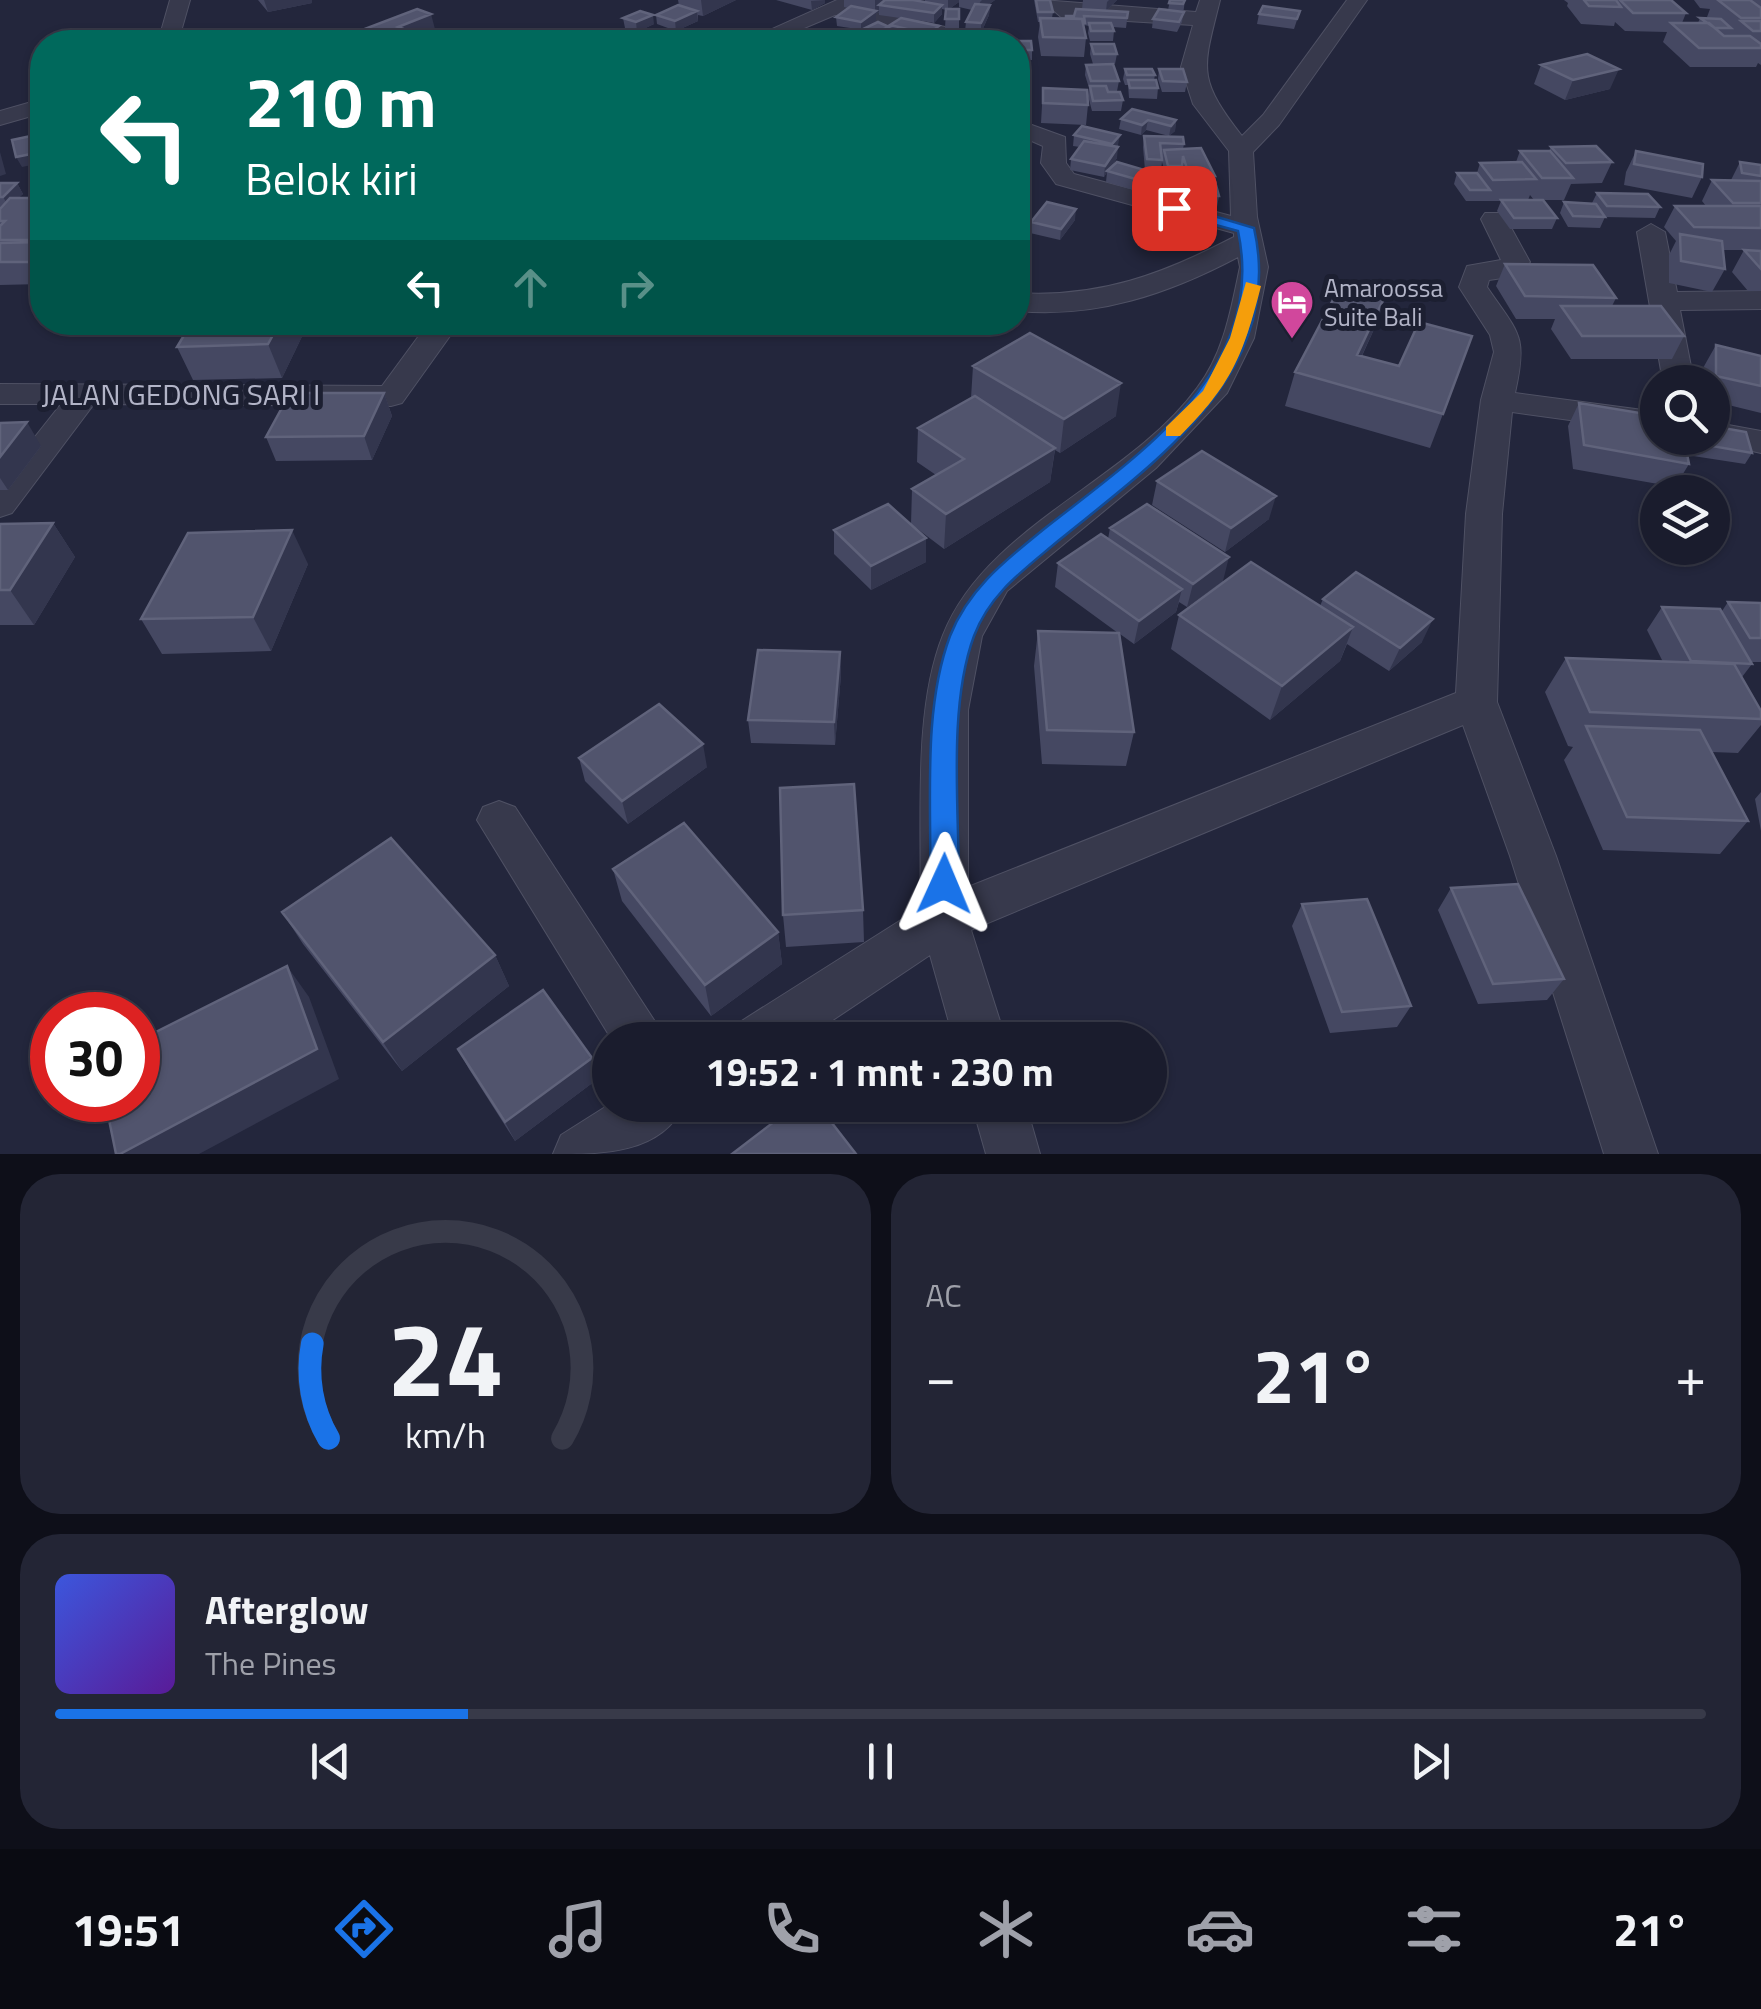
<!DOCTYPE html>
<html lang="id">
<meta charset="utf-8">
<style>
body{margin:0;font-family:"Titillium Web",sans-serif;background:#232535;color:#f1f3f6;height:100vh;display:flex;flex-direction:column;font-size:38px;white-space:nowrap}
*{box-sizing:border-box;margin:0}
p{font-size:32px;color:#9fa1aa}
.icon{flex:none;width:55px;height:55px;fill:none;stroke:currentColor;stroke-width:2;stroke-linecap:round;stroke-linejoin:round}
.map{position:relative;height:1154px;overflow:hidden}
.side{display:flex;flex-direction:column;gap:20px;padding:20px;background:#0e0f19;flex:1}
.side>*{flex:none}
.top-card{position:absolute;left:30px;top:30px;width:1000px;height:305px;border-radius:40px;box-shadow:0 2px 8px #0004,0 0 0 2px #383a49;background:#00695c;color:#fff;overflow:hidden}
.fabs{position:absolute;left:1640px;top:365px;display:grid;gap:20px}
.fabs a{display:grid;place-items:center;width:90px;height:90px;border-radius:50%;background:#1a1c2d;box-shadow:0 2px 8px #0004,0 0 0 2px #383a49;font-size:50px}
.speed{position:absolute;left:30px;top:992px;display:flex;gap:20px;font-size:50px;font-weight:700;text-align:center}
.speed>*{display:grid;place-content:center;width:130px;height:130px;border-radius:50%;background:#1a1c2d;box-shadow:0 2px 8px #0004,0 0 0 2px #383a49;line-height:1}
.speed .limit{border:15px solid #d22;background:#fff;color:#111}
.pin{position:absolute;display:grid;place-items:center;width:85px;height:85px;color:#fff;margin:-42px;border-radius:20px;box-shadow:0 5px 15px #0006}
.me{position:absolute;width:110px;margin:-55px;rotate:1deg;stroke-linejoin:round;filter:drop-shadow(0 0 8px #0008)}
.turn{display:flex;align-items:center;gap:35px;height:210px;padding:0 50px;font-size:45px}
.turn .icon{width:130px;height:130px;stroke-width:2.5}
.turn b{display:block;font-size:70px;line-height:85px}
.lanes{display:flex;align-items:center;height:95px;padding:0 50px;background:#0003;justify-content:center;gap:50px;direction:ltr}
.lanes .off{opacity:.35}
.big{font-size:75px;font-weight:700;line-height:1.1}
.side .widget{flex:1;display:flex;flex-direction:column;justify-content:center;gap:15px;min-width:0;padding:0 35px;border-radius:40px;background:#232535}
.side .dial{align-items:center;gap:0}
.dial svg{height:260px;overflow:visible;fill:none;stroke:#383a49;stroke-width:7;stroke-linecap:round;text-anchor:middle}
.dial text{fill:#f1f3f6;stroke:none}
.song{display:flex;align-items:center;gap:30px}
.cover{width:120px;height:120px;border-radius:15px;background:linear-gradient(135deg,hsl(230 70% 55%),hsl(270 70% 35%))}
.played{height:10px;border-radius:5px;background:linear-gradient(90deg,#1a73e8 25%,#383a49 25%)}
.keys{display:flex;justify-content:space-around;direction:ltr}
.heat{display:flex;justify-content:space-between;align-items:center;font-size:55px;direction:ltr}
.side .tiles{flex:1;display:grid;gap:20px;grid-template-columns:1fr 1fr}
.widget:last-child{grid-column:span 2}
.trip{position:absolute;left:592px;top:1022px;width:575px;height:100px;border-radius:50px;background:#1a1c2d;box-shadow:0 2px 8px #0004,0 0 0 2px #383a49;font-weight:700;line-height:100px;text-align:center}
.tab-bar{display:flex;height:160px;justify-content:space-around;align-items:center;background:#0a0b12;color:#9fa1aa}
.tab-bar .icon{width:70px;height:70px}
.tab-bar .selected{color:#1a73e8}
.tab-bar b{font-size:45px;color:#f1f3f6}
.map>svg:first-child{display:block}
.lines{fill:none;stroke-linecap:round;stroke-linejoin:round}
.minor-casing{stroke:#4f5164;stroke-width:2}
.minor{fill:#37394c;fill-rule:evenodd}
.wall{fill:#454862}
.shaded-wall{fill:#33364e}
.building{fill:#51546d;stroke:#60637b;stroke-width:2.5}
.route{fill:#1a73e8;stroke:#114b97;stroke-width:2.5}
.slow{fill:#f59e0b}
.labels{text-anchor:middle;stroke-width:10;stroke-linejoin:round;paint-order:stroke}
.far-poi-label{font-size:25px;fill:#b2b4c7;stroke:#1c1f31;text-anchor:start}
.street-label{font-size:30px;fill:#b2b4c7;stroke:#1c1f31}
</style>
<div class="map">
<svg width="1761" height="1154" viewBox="0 0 1761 1154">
<rect width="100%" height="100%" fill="#23263c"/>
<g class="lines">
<defs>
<path id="minor" d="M170,0H190L178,42H158Z
M837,0H864L854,7L986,36L997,42H959L835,15L771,42H743Z
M1042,0L1196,12L1200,0H1220C1203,69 1196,77 1242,136L1263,115L1347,0H1367L1279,125L1253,152L1257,217L1268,267L1254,338L1227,393L1156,468L1007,591L982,636L968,710V887L1456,693L1466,514L1481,400L1494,352L1490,335L1459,287L1467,266L1501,260L1481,219L1485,213H1503L1530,262L1516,276L1489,280L1487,287C1519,334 1528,335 1515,393L1658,412V432L1512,412L1502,514L1497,702L1556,856L1658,1154H1604L1510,856L1463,725L971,930L1006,1040H954L930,955L803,1040H732L740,1022L920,908C923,826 912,712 943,635C986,526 1129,481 1197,388C1224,353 1231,309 1240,267L1238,257C1168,294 1097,318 1018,311V293C1099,298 1163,274 1234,237V233L1056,184L1041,163L1043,146L1018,135V120L1065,137L1066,163L1074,174L1231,216L1229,151L1193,104L1181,67L1193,25L1061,17Z
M42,99V113L0,125V111Z
M1651,224L1665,232L1677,292L1761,291V309L1680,310L1694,382H1663L1637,232Z
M429,322H460L402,403L391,406L94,404L12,513L0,517V481L61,404H0V384L382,386Z
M1712,422L1761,431V453L1700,439L1712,438Z
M499,801L515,807L667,1040H612L477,820L483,807Z
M610,1104L684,1105C661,1154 602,1154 553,1154L561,1135Z
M972,1105H1026L1040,1154H986Z"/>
</defs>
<use href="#minor" class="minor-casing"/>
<use href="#minor" class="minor"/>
</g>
<path class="wall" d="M258,0H312V3L268,12Z
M678,0H736L703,16L698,15V21L676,31L657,24L656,15L679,5Z
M776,0H825V3L812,10Z
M844,0H913L925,2V0H995L988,5H990L989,15L981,33L965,31L966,22L972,10L959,7V2L949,9H959V29L945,28L946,10L942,9V14L934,23L904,18L938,36L929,42L890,35V25L900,18L879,15V12L876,14V21L868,26L889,27V36L874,42L863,38V30L837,26L836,17L848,8L844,7Z
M1034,0H1050L1053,12L1052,18H1066L1074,16L1082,9L1083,0H1117L1106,11L1128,12L1126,28L1113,27L1114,31L1113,41H1090L1088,33L1089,26L1084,25L1086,38L1084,57L1041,56L1038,37L1040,22H1038Z
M1170,0H1185L1182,22L1177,32L1152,28L1153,19L1168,10Z
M1564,0H1671L1686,13L1682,23H1698L1700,18L1709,19L1707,17L1710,9L1700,8L1694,0H1761V65L1758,63L1756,67H1690L1663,42L1667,32L1625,31L1615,22L1614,26L1581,24L1567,6L1568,3Z
M1300,11L1294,29L1257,24L1259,14Z
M623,18L654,24L637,32L625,28Z
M362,30L436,33L421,39V42H365Z
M1018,42L1032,50V60H1018Z
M1091,44L1117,54L1115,64H1093L1090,54Z
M1086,65L1119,81L1117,91H1108L1123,100L1121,111H1092L1088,96L1089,88L1085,75Z
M1541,65L1610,89L1565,100L1534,84Z
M1125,69L1155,75L1154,80L1158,88L1157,99L1129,98L1128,85H1125L1123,79Z
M1159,69L1187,82L1185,92H1162L1158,79Z
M1043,88L1088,105L1086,125L1041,123Z
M1121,119L1176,120L1175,131L1169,136L1146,130L1141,135L1119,129Z
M1074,135L1118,145L1117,147V158L1109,170L1148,171L1146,182L1137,191L1106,182L1107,172L1104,177L1070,170L1071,159L1080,147L1073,146Z
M1144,136L1184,144L1183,149L1215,176V179L1219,196L1217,207L1179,206L1174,188L1176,177H1184L1182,169L1180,177L1166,176L1162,162L1161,170H1145L1143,147Z
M1551,147L1612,162L1602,183L1571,184L1564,200H1534L1530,195L1528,200L1557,218L1552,229H1510L1497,211L1501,201H1466L1454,184L1457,173H1477L1480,163L1516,162L1520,151H1549Z
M1636,151L1702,177L1692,198L1624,185L1626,172Z
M1740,162L1761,165V250H1723L1725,269L1712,292L1669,283V255L1676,241L1664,227L1675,206H1706L1702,201L1712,180H1731Z
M0,183H17L23,194L18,198H34L33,195L42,185V284L0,285V209L2,207H0Z
M1597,193L1660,207L1655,218L1605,217L1600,228L1568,227L1560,213L1564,202L1592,203Z
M1075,220L1060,240L1030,233L1031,222Z
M1744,250L1761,251V291H1748L1732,272Z
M1505,264L1616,298L1612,306L1684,336L1672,359H1571L1551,329L1555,319H1516L1496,286Z
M1387,292L1376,325L1362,356L1443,414L1430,448L1285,406L1295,372Z
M192,322H309L282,378L193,380L177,347Z
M490,322H578L572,334L492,328Z
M589,322H615L613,329H590Z
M623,322H656L654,334H625Z
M1716,345L1761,356V413L1712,401V382H1703V368Z
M973,366L1116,416L1060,453L1055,450L1050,482L944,549L911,524L912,489L936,475L917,462L918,428L971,398Z
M384,393L392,416L372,460L276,461L266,437Z
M1579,403L1689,464L1675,487L1573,469L1568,426Z
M0,423L41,446L8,490H0Z
M1689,438H1712L1752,453L1745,464L1693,456Z
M1157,481L1269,519L1225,552L1152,505Z
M53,523L75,557L34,625H0V524Z
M1110,528L1223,581L1187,607L1179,602L1176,612L1134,644L1120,634L1134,732L1126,766L1042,764L1034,666L1038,631L1118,633L1055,587L1058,563L1108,539Z
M834,530L926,562L871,590L834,554Z
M308,564L271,651L162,654L141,619Z
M1323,599L1422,642L1389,671L1347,644L1340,661L1270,720L1171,649L1179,615L1320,606Z
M1728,602L1761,603V662H1751L1752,664L1742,677L1761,719V725L1738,753L1712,752L1748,821L1720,854L1603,850L1564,760L1573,747L1568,746L1545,692L1566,658L1663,662L1647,630L1662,607L1722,611Z
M840,652L841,675L835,745L751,743L748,720Z
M579,758L707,767L628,824L585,781Z
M1761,792V831L1755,799Z
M613,869L778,932L782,964L711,1016L622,901Z
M1451,888L1564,979L1547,1000L1478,1004L1438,910Z
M1302,904L1411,1006L1397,1027L1330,1033L1292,926Z
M863,910L864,942L786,947L783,915Z
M282,912L495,955L509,986L402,1071L303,944Z
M458,1049L599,1078L515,1141L469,1069Z"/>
<path class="shaded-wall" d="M264,0H312V3L268,12Z
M701,0H736L703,16Z
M825,0V3L812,10L811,1Z
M875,0H892L879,5V12L876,14V21L861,31V22L875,12Z
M948,0H959V2L948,10Z
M982,0H995L979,11L980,2Z
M1109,0H1117L1106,11L1107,2Z
M942,5V14L934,23V13Z
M990,5L989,15L981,33V23Z
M697,11L698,21L676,31L675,21Z
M431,14L436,33L421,39V42H400L398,27Z
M653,15L654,24L637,32L636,22Z
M939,26L938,36L928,42V34Z
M889,27V36L874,42V33Z
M1619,69L1610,89L1565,100L1573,80Z
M1148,120L1146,130L1141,135L1142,125Z
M1176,120L1175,131L1169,136L1171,126Z
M1120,135L1118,145L1111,154L1112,144Z
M31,136L37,147L41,163L22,167L16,157Z
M1118,147L1117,158L1104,177L1105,166Z
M0,152L6,174L0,176Z
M1148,171L1146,182L1137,191L1139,180Z
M17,183L23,194L9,207L3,197Z
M1076,209L1075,220L1060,240L1061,229Z
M42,251V280L33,262Z
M1387,292L1376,325L1346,389L1357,355Z
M280,322H309L282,378L268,344Z
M570,322H578L572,334Z
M1121,383L1116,416L1060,453L1064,419Z
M384,393L392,416L372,460L364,436Z
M27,422L41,446L8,490L0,478V457Z
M1055,448L1050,482L944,549L946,514Z
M1276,496L1269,519L1225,552L1231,528Z
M53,523L75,557L34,625L10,590Z
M292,530L308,564L271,651L253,617Z
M926,538V562L871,590V566Z
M1229,557L1223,581L1187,607L1193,584Z
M1182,589L1176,612L1134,644L1139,621Z
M1433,619L1422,642L1389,671L1400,648Z
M1353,627L1340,661L1270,720L1282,686Z
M840,652L841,675L835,745L834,722Z
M703,744L707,767L628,824L622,801Z
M778,932L782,964L711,1016L705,985Z
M495,955L509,986L402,1071L383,1042Z
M287,966L309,997L339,1079L199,1154H120Z
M592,1058L599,1078L515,1141L505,1122Z"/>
<path class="building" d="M885,0H913L942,5L934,13L879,5Z
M1036,0H1050L1053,12H1038Z
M1170,0H1185L1183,4L1169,3Z
M1584,0H1616L1621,7L1589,6Z
M1620,0H1671L1686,13H1633Z
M1718,0H1750L1761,8V18H1741Z
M975,4L990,5L981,23L966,22Z
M678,5L697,11L675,21L656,15Z
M851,6L876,11L861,22L836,17Z
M1263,6L1300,11L1297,19L1259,14Z
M417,9L431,14L398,27L420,35L400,42H394L362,30Z
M946,9H959V19H945Z
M1076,9L1128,12L1127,18L1084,16L1085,23H1083L1082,19L1066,18V16H1074Z
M1159,9L1184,12L1179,22L1153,19Z
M640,11L653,15L636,22L623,18Z
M901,18L939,26L928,34L890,25Z
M1040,18L1082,19L1086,38L1043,37Z
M1700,18L1721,19L1731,28H1715Z
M1741,21H1761V31H1753Z
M878,22L889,27L874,33L863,29Z
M1089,23H1111L1114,31H1091Z
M1671,23H1709L1724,36H1750L1761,44V48H1699Z
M644,31L679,39L674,42H625Z
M993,41H1031L1032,50H1018V42H993Z
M1091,44H1114L1117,54H1094Z
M1587,54L1619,69L1573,80L1541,65Z
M1113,64L1119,81H1091L1086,65Z
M1125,69H1152L1155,75H1127Z
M1159,69H1183L1187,82L1163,81Z
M1128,80H1156L1158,88H1130Z
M1090,86H1106L1108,92H1120L1123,100L1093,101Z
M1043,88L1087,90L1088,105L1043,103Z
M1132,109L1176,120L1171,126L1148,120L1142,125L1121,119Z
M1082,126L1120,135L1112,144L1074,135Z
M31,136L36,153L16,157L12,140Z
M1144,136L1183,137L1184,144L1160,143L1162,160L1147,159Z
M1084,141L1118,147L1105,166L1071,159Z
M1596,146L1612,162L1566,163L1551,147Z
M1201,148L1215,176L1189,175L1183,156L1182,166H1168L1164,150Z
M1520,151H1550L1573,178H1542Z
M1636,151L1703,164L1702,177L1634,164Z
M1117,162L1148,171L1139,180L1107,171Z
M1522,162L1536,179L1493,180L1480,163Z
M1740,162L1761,165V176L1742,173Z
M1457,173H1477L1490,190H1470Z
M1176,177L1214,178L1219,196L1181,195Z
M1712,180L1761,181V203H1733Z
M0,183H17L3,197H0Z
M42,185V195H33Z
M1597,193L1648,194L1660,207L1607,206Z
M10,198H42V240H0V226L5,221H0V209Z
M1501,200H1543L1557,218H1514Z
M1047,202L1076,209L1061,229L1031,222Z
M1564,202L1596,204L1605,217L1573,216Z
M1675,206H1761V228L1694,227Z
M1680,234L1722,241L1725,269L1681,261Z
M42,242V251L33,262H0V243Z
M1744,250L1761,251V269Z
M1505,264L1593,265L1616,298L1525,296Z
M1343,281L1387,292L1357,355L1399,366L1419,322L1472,336L1443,414L1295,372Z
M1561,306H1661L1684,336H1582Z
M192,322H280L268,344L177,347Z
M1030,333L1121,383L1064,419L973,366Z
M1716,345L1761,356V386L1716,376Z
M290,393H384L364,436L266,437Z
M975,396L1055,448L946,514L912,489L964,459L918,428Z
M1579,403L1658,416V438H1684L1689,464L1584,445Z
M27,422L0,457V423Z
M1712,426L1746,432L1752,453L1700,444L1698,438H1712Z
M1202,451L1276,496L1231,528L1157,481Z
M888,504L926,538L871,566L834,530Z
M1147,504L1229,557L1193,584L1110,528Z
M53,523L10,590H0V524Z
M292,530L253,617L141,619L188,533Z
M1101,534L1182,589L1139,621L1058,563Z
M1251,562L1353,627L1282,686L1179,615Z
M1356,572L1433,619L1400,648L1323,599Z
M1728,602L1761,603V638H1750Z
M1662,607L1720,609L1752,664L1691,661Z
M1038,631L1119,633L1134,732L1047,730Z
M758,650L840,652L834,722L748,720Z
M1566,658L1734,664L1761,711V719L1590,712Z
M659,704L703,744L622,801L579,758Z
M1586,726L1700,730L1748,821L1627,817Z
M854,784L863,910L783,915L780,788Z
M684,823L778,932L705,985L613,869Z
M391,838L495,955L383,1042L282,912Z
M1518,884L1564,979L1493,984L1451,888Z
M1367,899L1411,1006L1342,1012L1302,904Z
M287,966L317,1049L120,1154H116L105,1100H138V1041Z
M543,990L592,1058L505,1122L458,1049Z
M796,1105H818L856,1154H732Z"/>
<path class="route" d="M1174,204L1254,228C1287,373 1156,461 1058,541C1025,569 990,593 974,636C948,706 959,809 959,884L955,893L944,897L934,893L930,884C932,805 922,711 950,636C969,588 1006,560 1044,529C1139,454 1268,371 1238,231L1168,212V205Z"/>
<path class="slow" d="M1246,282L1261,286C1243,356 1232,384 1180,436H1166V427L1203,391L1230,338Z"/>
<defs>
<symbol id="hotel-pin" viewBox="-11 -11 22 30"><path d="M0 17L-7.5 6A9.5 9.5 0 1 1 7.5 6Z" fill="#d1479c" stroke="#1c1f31"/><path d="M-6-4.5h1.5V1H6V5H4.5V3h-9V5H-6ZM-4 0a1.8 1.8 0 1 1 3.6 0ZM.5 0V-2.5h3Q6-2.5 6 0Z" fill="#fff"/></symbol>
</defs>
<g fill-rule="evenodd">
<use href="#hotel-pin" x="1267" y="277" width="50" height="68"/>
</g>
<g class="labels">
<g class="far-poi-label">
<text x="1324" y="297">Amaroossa<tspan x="1324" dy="29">Suite Bali</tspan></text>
</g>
<g class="street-label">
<text x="181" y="405">JALAN GEDONG SARI I</text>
</g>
</g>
</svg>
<div class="fabs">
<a><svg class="icon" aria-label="search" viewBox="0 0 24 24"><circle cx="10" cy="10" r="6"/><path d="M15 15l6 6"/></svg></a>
<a><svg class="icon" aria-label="layers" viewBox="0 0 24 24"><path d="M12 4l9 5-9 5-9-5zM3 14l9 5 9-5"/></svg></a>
</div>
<div class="speed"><div class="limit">30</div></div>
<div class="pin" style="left:1174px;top:208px;background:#d93025"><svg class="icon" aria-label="arrive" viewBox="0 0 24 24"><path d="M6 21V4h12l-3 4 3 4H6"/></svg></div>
<svg class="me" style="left:944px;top:884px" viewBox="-20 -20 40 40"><path d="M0-17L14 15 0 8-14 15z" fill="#1a73e8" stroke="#fff" stroke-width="4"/></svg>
<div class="trip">19:52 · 1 mnt · 230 m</div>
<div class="top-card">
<div class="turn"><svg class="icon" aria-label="left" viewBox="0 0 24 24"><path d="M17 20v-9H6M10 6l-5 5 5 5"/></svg><div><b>210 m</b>Belok kiri</div></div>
<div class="lanes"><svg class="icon" aria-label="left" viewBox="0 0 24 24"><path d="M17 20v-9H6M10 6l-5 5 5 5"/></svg><svg class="icon off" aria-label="ahead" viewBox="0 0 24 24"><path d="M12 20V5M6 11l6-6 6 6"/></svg><svg class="icon off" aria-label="right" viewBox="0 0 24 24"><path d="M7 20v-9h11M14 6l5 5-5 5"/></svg></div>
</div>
</div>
<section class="side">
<div class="tiles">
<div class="widget dial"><svg viewBox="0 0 100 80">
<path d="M14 69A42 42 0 1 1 86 69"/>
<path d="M14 69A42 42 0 0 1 9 40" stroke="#1a73e8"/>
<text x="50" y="56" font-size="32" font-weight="700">24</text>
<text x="50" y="72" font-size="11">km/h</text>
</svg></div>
<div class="widget"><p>AC</p>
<div class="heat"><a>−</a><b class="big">21°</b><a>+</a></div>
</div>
<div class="widget">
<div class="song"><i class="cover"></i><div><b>Afterglow</b><p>The Pines</p></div></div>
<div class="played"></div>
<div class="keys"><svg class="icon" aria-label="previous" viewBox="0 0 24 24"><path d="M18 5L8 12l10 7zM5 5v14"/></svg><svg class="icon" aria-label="pause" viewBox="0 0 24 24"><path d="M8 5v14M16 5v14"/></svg><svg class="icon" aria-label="next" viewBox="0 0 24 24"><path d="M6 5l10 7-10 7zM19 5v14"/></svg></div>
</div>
</div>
</section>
<nav class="tab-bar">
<b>19:51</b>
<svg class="icon selected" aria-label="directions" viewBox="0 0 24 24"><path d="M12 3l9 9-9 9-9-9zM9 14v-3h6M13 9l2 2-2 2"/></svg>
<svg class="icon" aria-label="music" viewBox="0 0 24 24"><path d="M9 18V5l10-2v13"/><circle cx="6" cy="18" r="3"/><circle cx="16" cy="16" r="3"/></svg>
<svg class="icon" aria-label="phone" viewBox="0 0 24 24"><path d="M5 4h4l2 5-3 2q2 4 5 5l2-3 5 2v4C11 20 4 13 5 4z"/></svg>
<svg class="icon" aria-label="climate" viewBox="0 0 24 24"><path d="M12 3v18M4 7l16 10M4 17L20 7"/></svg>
<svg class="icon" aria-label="car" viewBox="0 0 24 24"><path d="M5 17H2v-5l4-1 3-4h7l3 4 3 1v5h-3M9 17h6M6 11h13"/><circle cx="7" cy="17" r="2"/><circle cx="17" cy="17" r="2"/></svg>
<svg class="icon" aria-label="filters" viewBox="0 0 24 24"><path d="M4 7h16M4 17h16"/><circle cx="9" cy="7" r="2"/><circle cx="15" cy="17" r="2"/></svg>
<b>21°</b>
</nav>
